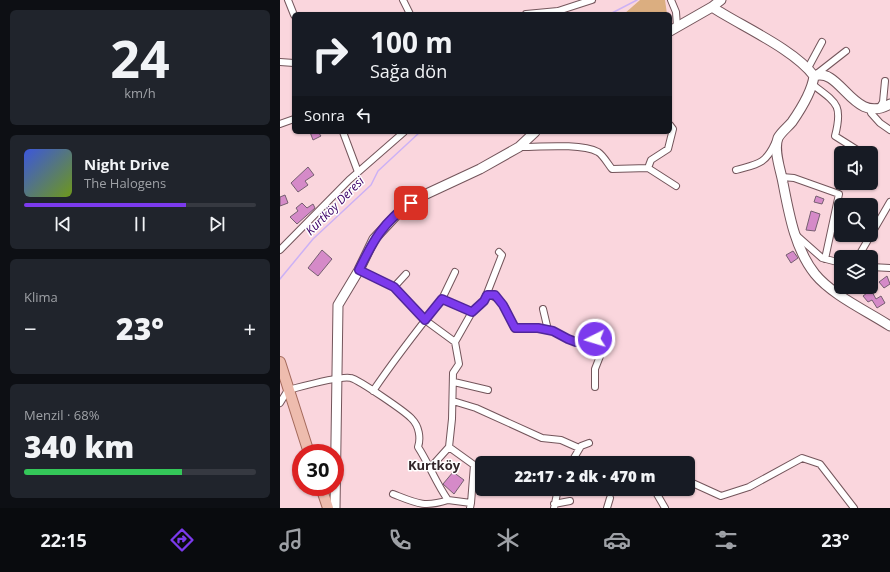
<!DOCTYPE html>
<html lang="tr">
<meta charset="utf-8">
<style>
body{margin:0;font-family:"Open Sans",sans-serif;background:#20242c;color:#f1f3f6;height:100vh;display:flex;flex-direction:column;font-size:15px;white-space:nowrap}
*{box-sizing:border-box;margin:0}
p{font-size:13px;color:#9ea1a6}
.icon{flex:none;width:22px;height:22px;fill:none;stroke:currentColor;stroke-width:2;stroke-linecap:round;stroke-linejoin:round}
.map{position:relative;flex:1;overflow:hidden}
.panel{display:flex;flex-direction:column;gap:10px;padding:10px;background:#0d0f14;width:280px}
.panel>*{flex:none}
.top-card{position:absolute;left:12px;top:12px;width:380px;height:122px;border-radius:6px;box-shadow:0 1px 3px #0004;background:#171b24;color:#f1f3f6;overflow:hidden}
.controls{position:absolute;left:554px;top:146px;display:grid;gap:8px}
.controls a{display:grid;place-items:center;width:44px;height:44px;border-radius:6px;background:#171b24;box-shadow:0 1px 3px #0004;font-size:20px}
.speed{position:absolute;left:12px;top:444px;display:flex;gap:8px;font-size:20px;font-weight:700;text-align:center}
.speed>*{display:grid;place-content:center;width:52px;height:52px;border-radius:50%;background:#171b24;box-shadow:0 1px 3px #0004;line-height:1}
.speed .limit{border:6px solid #d22;background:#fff;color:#111}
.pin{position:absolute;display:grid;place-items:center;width:34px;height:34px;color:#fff;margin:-17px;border-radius:8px;box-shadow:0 2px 6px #0006}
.me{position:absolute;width:44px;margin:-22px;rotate:265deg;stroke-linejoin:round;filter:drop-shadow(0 0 3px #0008)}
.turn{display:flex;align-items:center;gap:14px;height:84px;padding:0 12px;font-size:18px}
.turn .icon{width:52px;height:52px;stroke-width:2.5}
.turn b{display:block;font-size:28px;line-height:34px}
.then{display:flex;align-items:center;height:38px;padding:0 12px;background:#0003;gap:8px;font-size:15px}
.big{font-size:30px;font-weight:800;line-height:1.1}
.panel .card{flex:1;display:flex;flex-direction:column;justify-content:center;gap:6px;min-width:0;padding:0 14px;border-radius:6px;background:#20242c}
.panel .dial{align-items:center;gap:0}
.dial b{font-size:52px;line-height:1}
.song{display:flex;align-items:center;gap:12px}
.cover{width:48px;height:48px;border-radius:6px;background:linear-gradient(135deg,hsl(230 70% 55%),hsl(80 70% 35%))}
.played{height:4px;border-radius:2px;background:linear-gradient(90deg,#7c3aed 70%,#363941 70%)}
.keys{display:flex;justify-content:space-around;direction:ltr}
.heat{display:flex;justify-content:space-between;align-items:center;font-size:22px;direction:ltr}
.charge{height:6px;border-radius:3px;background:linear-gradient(90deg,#34c759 68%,#363941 0)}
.trip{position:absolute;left:195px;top:456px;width:220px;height:40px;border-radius:6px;background:#171b24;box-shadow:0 1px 3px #0004;font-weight:800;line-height:40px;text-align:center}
.tabs{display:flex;height:64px;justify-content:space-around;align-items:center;background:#090b0e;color:#9ea1a6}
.tabs .icon{width:28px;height:28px}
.tabs .active{color:#7c3aed}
.tabs b{font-size:18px;color:#f1f3f6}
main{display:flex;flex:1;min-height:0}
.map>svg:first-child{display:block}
.green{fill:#dbae80}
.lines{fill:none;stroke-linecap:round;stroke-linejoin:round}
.stream{stroke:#ccb1f5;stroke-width:1.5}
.building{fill:#d58ac8;stroke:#765f71}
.street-casing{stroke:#73555b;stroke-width:8}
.secondary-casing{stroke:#73555b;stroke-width:11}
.primary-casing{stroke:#a46a5c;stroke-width:12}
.street{stroke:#fff;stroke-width:6}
.secondary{stroke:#fff;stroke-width:9}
.primary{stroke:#eebcae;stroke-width:10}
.route-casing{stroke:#51269a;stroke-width:10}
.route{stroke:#7c3aed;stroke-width:7}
.labels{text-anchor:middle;stroke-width:3;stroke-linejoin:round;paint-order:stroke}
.water-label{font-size:12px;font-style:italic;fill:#3c0168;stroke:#fff}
.quarter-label{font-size:13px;font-weight:bold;fill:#322528;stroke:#fff}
</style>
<main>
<section class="panel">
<div class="card dial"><b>24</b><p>km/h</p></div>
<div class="card">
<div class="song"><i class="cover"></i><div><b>Night Drive</b><p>The Halogens</p></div></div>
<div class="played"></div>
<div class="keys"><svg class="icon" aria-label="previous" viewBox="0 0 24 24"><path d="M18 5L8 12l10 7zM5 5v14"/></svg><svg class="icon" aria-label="pause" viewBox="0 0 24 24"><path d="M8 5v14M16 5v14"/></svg><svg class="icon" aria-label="next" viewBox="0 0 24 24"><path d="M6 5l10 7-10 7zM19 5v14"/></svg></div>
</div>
<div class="card"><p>Klima</p>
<div class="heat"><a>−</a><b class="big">23°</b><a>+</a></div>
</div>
<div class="card"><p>Menzil · 68%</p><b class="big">340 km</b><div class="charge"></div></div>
</section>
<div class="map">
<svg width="610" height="508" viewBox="0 0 610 508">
<rect width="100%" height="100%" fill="#fad6dd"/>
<path class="green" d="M360,0H385L387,14H344Z"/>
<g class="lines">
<path class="stream" d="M330,14L357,0
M0,279L33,239L91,185L98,171L140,132"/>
</g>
<path class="building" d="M30,132H38L41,136L33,140Z
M28,167L34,175L25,181L28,185L18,192L11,183Z
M5,195L8,203L0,206V197Z
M536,196L544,199L542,204L534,202Z
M22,203L27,208L33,204L35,208L17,224L10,217L18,211L16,208Z
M531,211L540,214L535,231L526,230Z
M42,250L52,259L38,276L28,268Z
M513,251L518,258L511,263L506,255Z
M591,272L597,279L591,283Z
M607,276L610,284L604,288L599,282Z
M591,290L596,299L601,296L605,303L597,308L592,300L588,302L583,296Z
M173,472L184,480L174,494L163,484Z"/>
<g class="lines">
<defs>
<path id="street" d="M8,0L14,15
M123,0L130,14
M391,0L396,12L397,27
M246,14L278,11L312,0
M0,62L14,63
M528,68L542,42
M534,76L566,51
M533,85C557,103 563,105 555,136L582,153
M600,107L603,102L605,81
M591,109V113L600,123L610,130
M0,124L14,119
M63,132L78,172
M239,147C258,147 301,143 318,152C323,155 328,164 332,169L368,168L396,186
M368,168L371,160L388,149L393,129L390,125
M456,170C477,164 485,165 495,143
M502,177L514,178L559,194L545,259
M516,235L542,258L561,263
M0,250L69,180L124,132
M578,257L610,202
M591,267L610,268
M79,270L114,287L145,320L175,342L179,364L173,373L172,419L169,447L194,465L191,503
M175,272L162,299L192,312
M114,287L126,274
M207,295C224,296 228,315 235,329C248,328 260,326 272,331C280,333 286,340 295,341C306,343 315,335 324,346L315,369V387
M263,309L268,330
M175,342L192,312L204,301L222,255L219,252
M174,382L208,390
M93,391C114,360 138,329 162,299
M173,401L196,408L262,438L281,440L299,448
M0,403L8,390C20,387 61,375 71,378C79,380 126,412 132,419C139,426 141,438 138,447C149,464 157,485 168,500L191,503L190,508
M291,463L301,446L309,443
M151,467L169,447
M408,481L441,496L469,487L522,458L540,464L574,508
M374,489L385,508
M113,494C136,503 144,508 168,500
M274,504L290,501
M274,508L278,489
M327,508L330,498"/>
<path id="secondary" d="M432,7L441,0
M390,31L432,7C461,26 514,49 534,76
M534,76C532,92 521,109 512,122C508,127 501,132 498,138C493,150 501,171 503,183C509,214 515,249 535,274C552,295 587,311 610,326
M534,76C561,66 573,126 610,104
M55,508L58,305L79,270L94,239L121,210L142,196L200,169L239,147L255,132"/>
<path id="primary" d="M0,362L29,453
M41,487L48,508"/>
</defs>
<use href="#street" class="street-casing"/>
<use href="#secondary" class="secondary-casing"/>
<use href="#primary" class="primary-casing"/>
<use href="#street" class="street"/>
<use href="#secondary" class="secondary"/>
<use href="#primary" class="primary"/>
</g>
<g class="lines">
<defs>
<path id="route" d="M131,203C103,222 93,241 79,270L114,287L145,320L162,299L192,312L204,301L207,295H215L223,305L235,328H258L273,331L288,339L296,342L315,339"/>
</defs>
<use href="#route" class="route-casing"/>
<use href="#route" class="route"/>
</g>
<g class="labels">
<g class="water-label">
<text transform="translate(55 206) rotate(-45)" y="4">Kurtköy Deresi</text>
</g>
<g class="quarter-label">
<text x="154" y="470">Kurtköy</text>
</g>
</g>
</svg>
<div class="controls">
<a><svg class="icon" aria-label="sound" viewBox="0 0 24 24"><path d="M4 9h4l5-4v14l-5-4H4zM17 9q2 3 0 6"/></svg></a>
<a><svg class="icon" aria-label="search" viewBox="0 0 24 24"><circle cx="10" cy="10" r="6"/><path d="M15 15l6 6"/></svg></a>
<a><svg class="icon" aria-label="layers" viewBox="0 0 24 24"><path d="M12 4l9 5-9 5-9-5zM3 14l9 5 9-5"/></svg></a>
</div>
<div class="speed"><div class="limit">30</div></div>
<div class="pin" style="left:131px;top:203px;background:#d93025"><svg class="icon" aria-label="arrive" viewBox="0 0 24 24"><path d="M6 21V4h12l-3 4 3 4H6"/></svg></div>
<svg class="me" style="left:315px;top:339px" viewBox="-20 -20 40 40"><circle r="17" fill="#7c3aed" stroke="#fff" stroke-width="3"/><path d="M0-11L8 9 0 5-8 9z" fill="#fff"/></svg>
<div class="trip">22:17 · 2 dk · 470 m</div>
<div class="top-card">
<div class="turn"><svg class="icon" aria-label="right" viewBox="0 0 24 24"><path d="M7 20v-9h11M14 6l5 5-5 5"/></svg><div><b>100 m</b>Sağa dön</div></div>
<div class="then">Sonra<svg class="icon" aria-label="left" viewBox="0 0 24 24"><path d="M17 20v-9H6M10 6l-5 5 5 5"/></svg></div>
</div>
</div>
</main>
<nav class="tabs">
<b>22:15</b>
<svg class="icon active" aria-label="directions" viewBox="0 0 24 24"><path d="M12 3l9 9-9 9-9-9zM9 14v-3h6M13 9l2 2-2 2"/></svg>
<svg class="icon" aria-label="music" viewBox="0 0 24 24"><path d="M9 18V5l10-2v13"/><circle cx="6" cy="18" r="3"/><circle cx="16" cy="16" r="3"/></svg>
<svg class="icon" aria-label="phone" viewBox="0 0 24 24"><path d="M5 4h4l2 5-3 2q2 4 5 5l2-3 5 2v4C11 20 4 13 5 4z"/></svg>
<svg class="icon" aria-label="climate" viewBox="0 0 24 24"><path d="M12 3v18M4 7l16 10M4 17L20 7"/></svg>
<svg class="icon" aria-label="car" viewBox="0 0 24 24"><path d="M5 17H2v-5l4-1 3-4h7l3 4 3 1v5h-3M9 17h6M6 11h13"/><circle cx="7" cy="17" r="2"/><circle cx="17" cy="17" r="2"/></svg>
<svg class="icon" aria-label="filters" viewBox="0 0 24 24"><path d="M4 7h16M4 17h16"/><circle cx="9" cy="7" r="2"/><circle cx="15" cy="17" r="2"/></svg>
<b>23°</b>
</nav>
